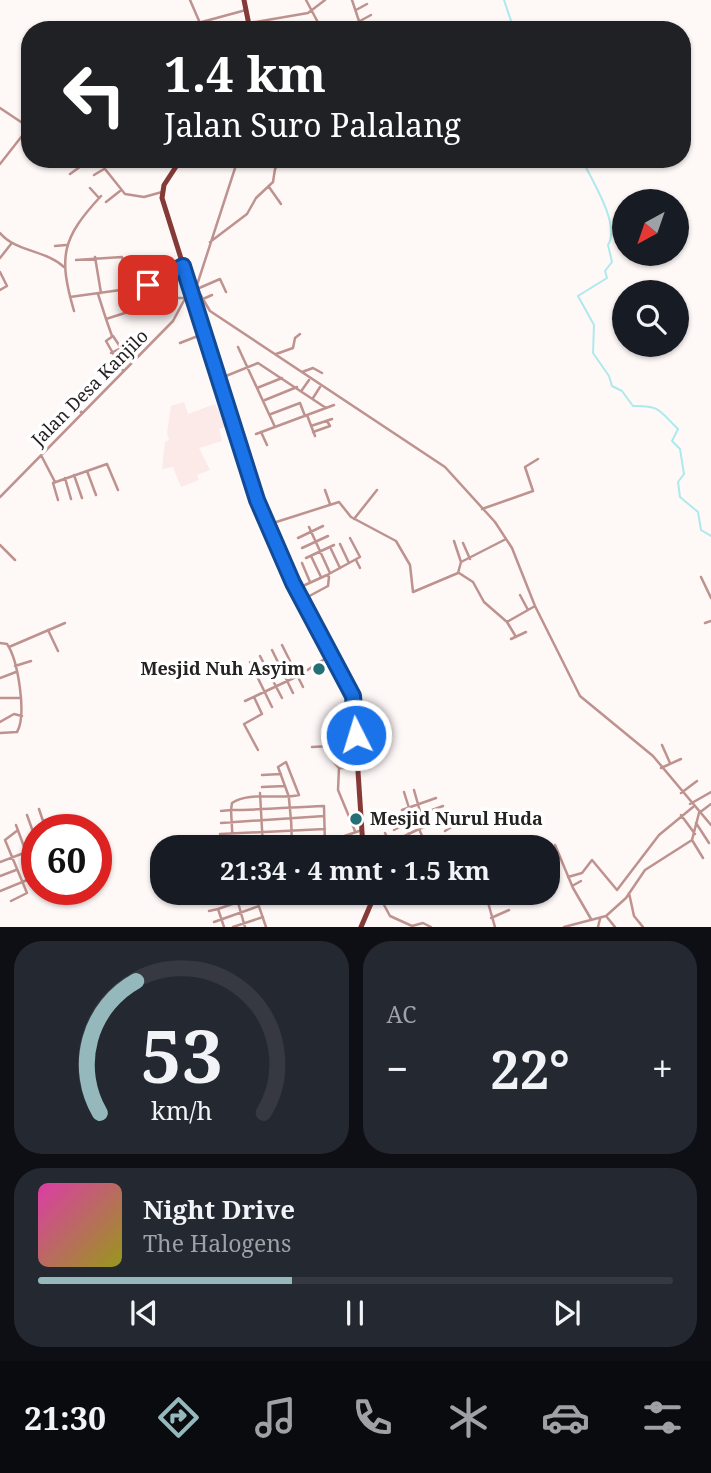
<!DOCTYPE html>
<html lang="id">
<meta charset="utf-8">
<style>
body{margin:0;font-family:"Noto Serif",serif;background:#242831;color:#f1f3f6;height:100vh;display:flex;flex-direction:column;font-size:26px;white-space:nowrap}
*{box-sizing:border-box;margin:0}
p{font-size:23px;color:#9ea1a6}
.icon{flex:none;width:38px;height:38px;fill:none;stroke:currentColor;stroke-width:2;stroke-linecap:round;stroke-linejoin:round}
.map{position:relative;height:927px;overflow:hidden}
.details{display:flex;flex-direction:column;gap:14px;padding:14px;background:#0d0f14;flex:1}
.details>*{flex:none}
.hud{position:absolute;left:21px;top:21px;width:670px;height:147px;border-radius:28px;box-shadow:0 2px 5px #0004;background:#202124;color:#fff;overflow:hidden}
.needle{width:46px;rotate:220deg}
.controls{position:absolute;left:612px;top:189px;display:grid;gap:14px}
.controls a{display:grid;place-items:center;width:77px;height:77px;border-radius:50%;background:#171b24;box-shadow:0 2px 5px #0004;font-size:35px}
.speed{position:absolute;left:21px;top:814px;display:flex;gap:14px;font-size:35px;font-weight:700;text-align:center}
.speed>*{display:grid;place-content:center;width:91px;height:91px;border-radius:50%;background:#171b24;box-shadow:0 2px 5px #0004;line-height:1}
.speed .limit{border:10px solid #d22;background:#fff;color:#111}
.pin{position:absolute;display:grid;place-items:center;width:60px;height:60px;color:#fff;margin:-30px;border-radius:14px;box-shadow:0 4px 10px #0006}
.me{position:absolute;width:77px;margin:-38px;rotate:355deg;stroke-linejoin:round;filter:drop-shadow(0 0 5px #0008)}
.turn{display:flex;align-items:center;gap:24px;height:147px;padding:0 28px;font-size:32px}
.turn .icon{width:91px;height:91px;stroke-width:2.5}
.turn b{display:block;font-size:49px;line-height:60px}
.big{font-size:52px;font-weight:700;line-height:1.1}
.details .widget{flex:1;display:flex;flex-direction:column;justify-content:center;gap:10px;min-width:0;padding:0 24px;border-radius:28px;background:#242831}
.details .dial{align-items:center;gap:0}
.dial svg{height:182px;overflow:visible;fill:none;stroke:#363941;stroke-width:7;stroke-linecap:round;text-anchor:middle}
.dial text{fill:#f1f3f6;stroke:none}
.song{display:flex;align-items:center;gap:21px}
.cover{width:84px;height:84px;border-radius:10px;background:linear-gradient(135deg,hsl(320 70% 55%),hsl(60 70% 35%))}
.played{height:7px;border-radius:4px;background:linear-gradient(90deg,#95b8bc 40%,#363941 40%)}
.keys{display:flex;justify-content:space-around;direction:ltr}
.heat{display:flex;justify-content:space-between;align-items:center;font-size:38px;direction:ltr}
.details .tiles{flex:1;display:grid;gap:14px;grid-template-columns:1fr 1fr}
.widget:last-child{grid-column:span 2}
.trip{position:absolute;left:150px;top:835px;width:410px;height:70px;border-radius:28px;background:#171b24;box-shadow:0 2px 5px #0004;font-weight:700;line-height:70px;text-align:center}
.tabs{display:flex;height:112px;justify-content:space-around;align-items:center;background:#090b0e;color:#9ea1a6}
.tabs .icon{width:49px;height:49px}
.tabs .current{color:#95b8bc}
.tabs b{font-size:32px;color:#f1f3f6}
.map>svg:first-child{display:block}
.built{fill:#fbeae8}
.lines{fill:none;stroke-linecap:round;stroke-linejoin:round}
.stream{stroke:#aee9ed;stroke-width:2}
.minor{stroke:#be928e;stroke-width:2.5}
.primary{stroke:#843b37;stroke-width:5}
.route-casing{stroke:#114b97;stroke-width:18}
.route{stroke:#1a73e8;stroke-width:12}
.poi-dot{fill:#257075;stroke:#fff;stroke-width:2.5}
.labels{text-anchor:middle;stroke-width:7;stroke-linejoin:round;paint-order:stroke}
.street-label{font-size:18px;fill:#252222;stroke:#fff}
.poi-label{font-size:18px;font-weight:bold;fill:#252222;stroke:#fff;text-anchor:end}
</style>
<div class="map">
<svg width="711" height="927" viewBox="0 0 711 927">
<rect width="100%" height="100%" fill="#fef8f7"/>
<path class="built" d="M184,402L188,414L215,404L223,419L228,417L230,425L219,429L222,441L199,448L210,470L197,475L199,480L181,487L173,467L162,469L165,442L169,440L167,433L171,406Z"/>
<g class="lines">
<path class="stream" d="M504,0L514,30
M582,159C591,180 621,224 608,245L612,262L605,271L607,278L578,296L594,325L593,353L609,376L612,386L622,391L633,406C661,405 660,412 678,429L672,441L680,449L684,474L678,482L680,497L698,512L701,530L711,536"/>
<path class="minor" d="M190,0L203,30
M306,0L322,30
M352,0L362,30
M356,10L367,4
M249,23L308,13L325,0
M187,26L246,10
M347,28L371,15
M0,108L30,128
M97,159L125,194L144,197L162,192
M0,164L29,127
M55,164L59,159
M70,174L91,159
M94,175L104,169
M269,187L281,204
M90,188L99,198
M106,202L120,191
M0,233C16,252 46,250 64,267
M210,242L247,214L256,198L273,182L275,169L283,159
M55,246L66,245
M95,257L101,293
M0,258L11,244
M76,260L122,257L132,289
M0,272L7,286L0,290
M197,289L220,279L226,292
M123,290L129,310
M199,292L197,285L238,159
M98,294L106,319L172,298H184
M194,296L200,294L210,311L445,467L495,522L512,548L535,606L580,696L653,756L711,825
M70,297L142,287L183,266
M203,299L212,295
M74,311C58,256 62,238 101,196
M106,319L112,336
M180,343L203,334
M238,347L275,427
M111,353L121,348L113,336L106,341L123,371
M276,354L293,348L295,338L300,334
M302,372L313,368L322,373
M221,378L258,363L326,408
M257,388L282,378
M302,390L309,380
M313,398L320,387
M265,400L297,387
M77,408L82,413
M271,414L300,403L305,416
M307,415L315,436
M311,426L332,419
M261,432L267,445
M313,432L330,426L327,421
M256,434L334,405
M41,455L55,482
M87,471L96,495
M74,475L82,498
M65,478L71,499
M325,490L330,504
M0,497L173,321L189,291
M58,500L53,483L107,464L118,490
M482,509L533,491L525,467L538,459
M354,519L377,490
M270,524L339,502L351,517L396,541L410,565L413,592L458,573L461,562L506,539
M309,527L330,573
M298,538L323,526
M454,541L461,562
M463,543L470,559
M340,544L349,563
M0,545L15,560
M302,548L328,536
M331,549L340,568
M311,556L321,577
M306,558L334,545
M356,560L360,568
M302,563L310,582
M459,573L473,582L484,602L507,622
M327,575L360,557L350,538
M701,577L711,598
M520,595L528,610
M302,600L328,586L329,577L327,575L305,585
M705,623L711,621
M48,630L58,651
M516,637L507,622L535,606
M511,639L526,632
M0,643L7,644C18,660 27,715 17,732L0,733
M282,645L303,687
M9,647L65,623
M272,650L293,693
M260,656L282,698
M250,662L272,707
M15,666L31,661
M0,678L16,672
M254,697L262,714L244,724L258,750
M0,698H20
M245,701L298,676L331,655
M0,722L14,714L22,716
M662,745L670,763
M312,747L330,746L333,761L339,768
M661,768L681,759
M262,775L281,774
M262,787L285,786
M414,790L421,815
M404,792L409,808
M260,793L263,847
M681,793L697,781
M690,804L711,792
M39,809L46,830
M402,810L436,798
M699,813L711,804
M27,815L37,843
M681,815L695,834
M413,817L443,806
M43,821L52,818
M221,823L324,816
M696,823L709,843
M405,824L403,821L413,817L419,829
M16,825L37,882
M419,829L450,818L453,826L445,831
M394,830L405,824L415,847
M355,831L338,790L339,768H356
M385,833L390,843
M220,834L325,829
M399,838L403,847
M334,840L337,847
M692,840L703,858
M555,845L573,888L591,919
M210,846H233L231,810L221,811
M233,847L327,842L362,830
M292,847C292,831 291,815 289,799V797L278,767L286,762L299,795C279,800 249,791 232,803L231,810C262,810 293,807 324,806L325,847
M392,847L390,843L419,829L427,847
M434,847H438
M0,862L37,848
M0,876L16,870
M568,877L582,873L592,860L617,890L659,835L693,807
M572,886L581,881
M40,889H45
M0,891L37,876
M235,892L245,927
M242,892L244,900
M254,892L266,927
M377,892L390,916L412,926L423,923L431,927
M485,892L495,927
M225,893L227,892
M629,893L634,916L643,927
M205,900L213,897
M11,901L27,893L5,840L18,830
M209,911L218,909
M606,916L615,927
M491,918L509,910
M214,922L259,906
M224,927L218,909L255,896
M233,927L263,917
M564,927L606,916L626,898L645,870L692,840L699,813
M598,927L600,919"/>
<path class="primary" d="M244,0L250,30
M181,159L164,185L162,198L257,500L293,583L353,696L363,847
M361,927L376,892"/>
</g>
<g class="lines">
<defs>
<path id="route" d="M148,285L183,266L257,500L293,583L353,696L356,735"/>
</defs>
<use href="#route" class="route-casing"/>
<use href="#route" class="route"/>
</g>
<g class="poi-dot">
<circle cx="319" cy="669" r="7"/>
<circle cx="356" cy="819" r="7"/>
</g>
<g class="labels">
<g class="street-label">
<text transform="translate(90 388) rotate(-45)" y="6">Jalan Desa Kanjilo</text>
</g>
<g class="poi-label">
<text x="305" y="675">Mesjid Nuh Asyim</text>
<text x="370" y="825" text-anchor="start">Mesjid Nurul Huda</text>
</g>
</g>
</svg>
<div class="controls">
<a><svg class="needle" viewBox="-14 -14 28 28"><path d="M0-13l5 13h-10z" fill="#e53935"/><path d="M0 13l5-13h-10z" fill="#9ea1a6"/></svg></a>
<a><svg class="icon" aria-label="search" viewBox="0 0 24 24"><circle cx="10" cy="10" r="6"/><path d="M15 15l6 6"/></svg></a>
</div>
<div class="speed"><div class="limit">60</div></div>
<div class="pin" style="left:148px;top:285px;background:#d93025"><svg class="icon" aria-label="arrive" viewBox="0 0 24 24"><path d="M6 21V4h12l-3 4 3 4H6"/></svg></div>
<svg class="me" style="left:356px;top:735px" viewBox="-20 -20 40 40"><circle r="17" fill="#1a73e8" stroke="#fff" stroke-width="3"/><path d="M0-11L8 9 0 5-8 9z" fill="#fff"/></svg>
<div class="trip">21:34 · 4 mnt · 1.5 km</div>
<div class="hud">
<div class="turn"><svg class="icon" aria-label="left" viewBox="0 0 24 24"><path d="M17 20v-9H6M10 6l-5 5 5 5"/></svg><div><b>1.4 km</b>Jalan Suro Palalang</div></div>
</div>
</div>
<section class="details">
<div class="tiles">
<div class="widget dial"><svg viewBox="0 0 100 80">
<path d="M14 69A42 42 0 1 1 86 69"/>
<path d="M14 69A42 42 0 0 1 30 11" stroke="#95b8bc"/>
<text x="50" y="56" font-size="32" font-weight="700">53</text>
<text x="50" y="72" font-size="11">km/h</text>
</svg></div>
<div class="widget"><p>AC</p>
<div class="heat"><a>−</a><b class="big">22°</b><a>+</a></div>
</div>
<div class="widget">
<div class="song"><i class="cover"></i><div><b>Night Drive</b><p>The Halogens</p></div></div>
<div class="played"></div>
<div class="keys"><svg class="icon" aria-label="previous" viewBox="0 0 24 24"><path d="M18 5L8 12l10 7zM5 5v14"/></svg><svg class="icon" aria-label="pause" viewBox="0 0 24 24"><path d="M8 5v14M16 5v14"/></svg><svg class="icon" aria-label="next" viewBox="0 0 24 24"><path d="M6 5l10 7-10 7zM19 5v14"/></svg></div>
</div>
</div>
</section>
<nav class="tabs">
<b>21:30</b>
<svg class="icon current" aria-label="directions" viewBox="0 0 24 24"><path d="M12 3l9 9-9 9-9-9zM9 14v-3h6M13 9l2 2-2 2"/></svg>
<svg class="icon" aria-label="music" viewBox="0 0 24 24"><path d="M9 18V5l10-2v13"/><circle cx="6" cy="18" r="3"/><circle cx="16" cy="16" r="3"/></svg>
<svg class="icon" aria-label="phone" viewBox="0 0 24 24"><path d="M5 4h4l2 5-3 2q2 4 5 5l2-3 5 2v4C11 20 4 13 5 4z"/></svg>
<svg class="icon" aria-label="climate" viewBox="0 0 24 24"><path d="M12 3v18M4 7l16 10M4 17L20 7"/></svg>
<svg class="icon" aria-label="car" viewBox="0 0 24 24"><path d="M5 17H2v-5l4-1 3-4h7l3 4 3 1v5h-3M9 17h6M6 11h13"/><circle cx="7" cy="17" r="2"/><circle cx="17" cy="17" r="2"/></svg>
<svg class="icon" aria-label="filters" viewBox="0 0 24 24"><path d="M4 7h16M4 17h16"/><circle cx="9" cy="7" r="2"/><circle cx="15" cy="17" r="2"/></svg>
</nav>
